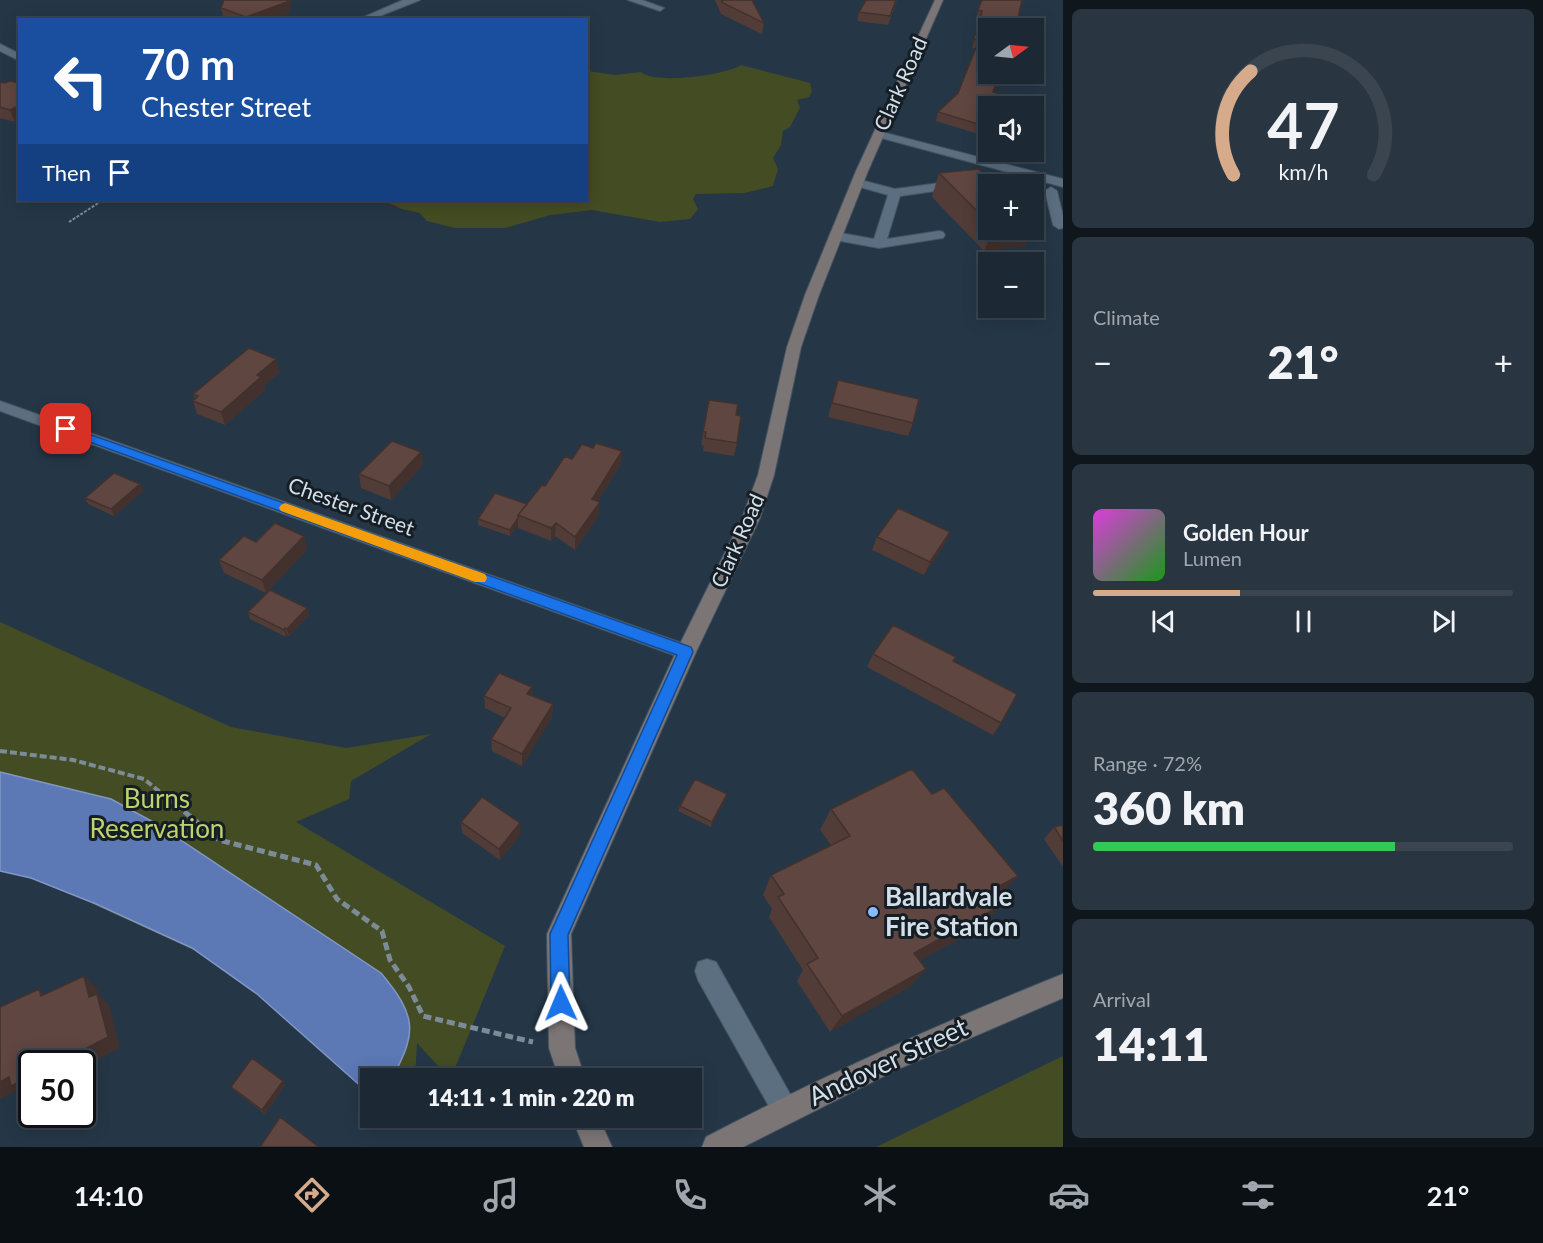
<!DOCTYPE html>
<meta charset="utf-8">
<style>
body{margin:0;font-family:Lato,sans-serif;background:#293541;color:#f1f3f6;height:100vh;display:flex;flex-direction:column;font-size:22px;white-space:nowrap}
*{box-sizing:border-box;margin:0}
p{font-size:20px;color:#a0a6ad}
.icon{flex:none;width:33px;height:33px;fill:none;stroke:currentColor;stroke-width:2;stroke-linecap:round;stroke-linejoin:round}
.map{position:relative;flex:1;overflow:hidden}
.panel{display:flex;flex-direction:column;gap:9px;padding:9px;background:#0f171d;width:480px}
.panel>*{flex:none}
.banner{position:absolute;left:18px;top:18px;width:570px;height:183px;border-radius:0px;box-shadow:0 3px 15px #0003,0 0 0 2px #3a4550;background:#1a4fa0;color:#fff;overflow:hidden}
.needle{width:39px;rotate:75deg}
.buttons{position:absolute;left:978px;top:18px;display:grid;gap:12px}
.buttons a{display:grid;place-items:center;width:66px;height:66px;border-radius:0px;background:#1c2935;box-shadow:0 3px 15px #0003,0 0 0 2px #3a4550;font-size:30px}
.speed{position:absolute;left:18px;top:1050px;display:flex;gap:12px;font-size:30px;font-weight:700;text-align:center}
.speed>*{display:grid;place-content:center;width:78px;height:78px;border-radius:50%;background:#1c2935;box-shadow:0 3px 15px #0003,0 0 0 2px #3a4550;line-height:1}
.speed .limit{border:3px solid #111;border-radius:9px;background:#fff;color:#111}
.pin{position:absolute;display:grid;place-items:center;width:51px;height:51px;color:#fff;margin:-26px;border-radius:12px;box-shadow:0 3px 9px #0006}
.me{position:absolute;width:66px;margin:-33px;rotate:359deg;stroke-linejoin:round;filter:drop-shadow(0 0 4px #0008)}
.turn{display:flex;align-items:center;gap:21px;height:126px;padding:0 24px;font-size:27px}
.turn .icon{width:78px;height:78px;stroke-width:2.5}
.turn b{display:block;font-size:42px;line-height:51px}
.then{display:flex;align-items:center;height:57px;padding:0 24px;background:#0003;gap:12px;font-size:22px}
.big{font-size:45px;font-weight:800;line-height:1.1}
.panel .tile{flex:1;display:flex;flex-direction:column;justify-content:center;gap:9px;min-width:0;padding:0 21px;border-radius:9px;background:#293541}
.panel .dial{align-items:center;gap:0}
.dial svg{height:156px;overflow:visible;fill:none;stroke:#3a4550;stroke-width:7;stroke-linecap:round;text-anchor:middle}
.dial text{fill:#f1f3f6;stroke:none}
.song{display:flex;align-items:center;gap:18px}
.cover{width:72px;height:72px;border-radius:9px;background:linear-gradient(135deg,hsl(300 70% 55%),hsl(120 70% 35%))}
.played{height:6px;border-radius:3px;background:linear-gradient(90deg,#d6ab8b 35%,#3a4550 35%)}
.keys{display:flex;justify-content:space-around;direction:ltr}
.heat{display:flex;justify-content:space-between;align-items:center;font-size:33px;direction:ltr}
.charge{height:9px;border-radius:4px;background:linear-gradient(90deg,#34c759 72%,#3a4550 0)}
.trip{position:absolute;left:360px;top:1068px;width:342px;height:60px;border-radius:0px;background:#1c2935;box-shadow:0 3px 15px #0003,0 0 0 2px #3a4550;font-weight:800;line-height:60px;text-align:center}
.tab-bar{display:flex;height:96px;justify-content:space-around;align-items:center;background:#0b1015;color:#a0a6ad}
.tab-bar .icon{width:42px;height:42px}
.tab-bar .on{color:#d6ab8b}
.tab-bar b{font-size:27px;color:#f1f3f6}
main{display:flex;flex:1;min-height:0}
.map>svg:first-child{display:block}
.green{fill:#444c23}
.water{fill:#5c78b5;stroke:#8097c5;stroke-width:1.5}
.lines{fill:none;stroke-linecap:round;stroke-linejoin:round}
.service-casing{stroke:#445462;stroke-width:2}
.minor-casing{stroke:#445462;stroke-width:2}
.secondary-casing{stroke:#445462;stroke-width:2}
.path-far2{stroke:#7c8b98;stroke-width:2;stroke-dasharray:3 1.5;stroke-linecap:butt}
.path-far1{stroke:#7c8b98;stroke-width:4;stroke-dasharray:7 3;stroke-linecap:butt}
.path{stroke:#7c8b98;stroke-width:5;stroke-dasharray:8 4;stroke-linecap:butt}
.service{fill:#5b6f81;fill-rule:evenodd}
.minor{fill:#5b6f81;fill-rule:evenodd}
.secondary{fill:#7b7576;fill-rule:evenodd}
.wall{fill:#523c37}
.shaded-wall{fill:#42312d}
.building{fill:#5f4640;stroke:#42312d;stroke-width:1.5}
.route{fill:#1a73e8;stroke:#114b97;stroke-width:1.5}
.slow{fill:#f59e0b}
.poi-dot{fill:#8abafc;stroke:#151d25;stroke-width:2}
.labels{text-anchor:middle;stroke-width:6;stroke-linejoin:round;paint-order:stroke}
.street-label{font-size:21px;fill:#d4dfe9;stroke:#151d25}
.near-park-label{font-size:26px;fill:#bfd36d;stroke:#151d25}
.near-poi-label{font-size:26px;font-weight:bold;fill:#d4dfe9;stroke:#151d25;text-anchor:start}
.near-street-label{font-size:26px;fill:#d4dfe9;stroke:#151d25}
</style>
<main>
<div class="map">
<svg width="1063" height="1147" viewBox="0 0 1063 1147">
<rect width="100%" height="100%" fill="#253747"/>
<path class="green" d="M741,65L810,83L812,91L809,97L797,100L800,108L790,127L783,131L781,145L773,158L778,169L773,186L745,193L696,194L693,199L698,209L690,219L660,222L592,210L550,215L505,228H455L427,221L420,213L402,209L391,204L387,200H586L587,71L615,75L641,72C654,85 727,75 741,65Z
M0,622L231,727L346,748L431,734L351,781L349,799L296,822L505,946L451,1078H449L417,1043L415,1078H382L293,1012L200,953L95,905L54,878L0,853Z
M1063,1056V1147H876Z"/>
<path class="water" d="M0,772L111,799L155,823L381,973C416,1015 418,1031 392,1078H370V1088L365,1090L257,994L192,948L96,904L31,878L0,871Z"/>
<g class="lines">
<defs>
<path id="service" d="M1007,174L1036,182L1038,184L1034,187V184H1021L1007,181L900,196L887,239L939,231L943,232L945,235L943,238L879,248L835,240L829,236L835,232L874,239L888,195L853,185V181L857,179L895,189Z
M1051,187L1057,191L1063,216V228L1059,229L1053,225L1045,191Z
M707,959L716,962L794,1101L798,1110L794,1119L785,1123L776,1119L698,980L695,971L698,962Z"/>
<path id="minor" d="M403,0H420L370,20H357Z
M628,0H642L664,8L660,11Z
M0,44L20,54V61L0,51Z
M878,131L1063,179V187L874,136L873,134Z
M0,401L693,647L696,652L693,657L686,660L679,657L0,411Z"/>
<path id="secondary" d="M935,0H943L868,171L819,295L801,347L774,475L760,518L696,652L571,934L575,1048L585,1078H559L549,1048L547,934L676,652L742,518L758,475L787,347L805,295L856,171Z
M1063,974V998L896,1070L743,1147H702L706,1137C822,1076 941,1023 1063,974Z
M572,1118H599L612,1147H584Z"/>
</defs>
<use href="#service" class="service-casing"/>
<use href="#minor" class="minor-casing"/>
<use href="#secondary" class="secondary-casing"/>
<path class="path-far2" d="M69,222L103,200"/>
<path class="path-far1" d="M0,751L73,760L144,779L177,806"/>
<path class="path" d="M175,804L219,840L316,865L337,899L382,931L390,960L409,987L423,1016L533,1042"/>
<use href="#service" class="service"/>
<use href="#minor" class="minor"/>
<use href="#secondary" class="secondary"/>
</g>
<path class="wall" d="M715,0H752L764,23L762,34L721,14Z
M866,0H897L888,25L857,21L859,12Z
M982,0L988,28L993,92L1037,104L1034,112V106H988V137L936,121L938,112L958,93L976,48H972L980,19L976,18Z
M221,8L291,12L271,20L224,19Z
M0,82L5,83L15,122L0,118Z
M939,173L988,184V230H1032L1025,246L984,251L932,197Z
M280,372L264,386L265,390L225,425L197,414L193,401L195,399L193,394Z
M838,380L913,423L908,436L828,417Z
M709,400L736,415L737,443L734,456L703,451L704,446L701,445Z
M593,448L622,451L621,464L598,501L599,515L575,550L555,536L551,541L518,528V524L510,536L478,525V519L527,504L572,459Z
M421,452L423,465L391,500L361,488L359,474Z
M140,484L143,491L114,516L88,504L85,498Z
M950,532L944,545L924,575L872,550L877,537Z
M304,536L307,550L266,593L224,573L219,560Z
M307,608L309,615L289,636L287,634L286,637L250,619L248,612Z
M873,654L953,661L1001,723L993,735L867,667Z
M532,695L553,704L552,717L522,766L492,751L491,739L505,718L485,708L484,696Z
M725,800L711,827L678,811L680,806Z
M831,809L1000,895L994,899L1000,906L983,926L920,960L926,969L911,986L830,1032L797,981L803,970L769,917L772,909L763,895L771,875L831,845L820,830Z
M461,822L521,834L500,860L462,833Z
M1063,825V867L1044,839L1054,827Z
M285,1085L265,1114L235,1091L231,1087Z"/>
<path class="shaded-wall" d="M290,1L291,12L271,20H247L246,17Z
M20,105V120L15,122L10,110Z
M993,230H1032L1025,246L984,251Z
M276,359L280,372L264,386L265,390L225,425L221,412L257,375Z
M622,451L621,464L591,512L592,499Z
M421,452L423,465L391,500L389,486Z
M140,484L143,491L114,516L111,509Z
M600,502L599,515L575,550V537Z
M518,518V524L510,536V530Z
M556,523L555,536L551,541V528Z
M950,532L944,545L924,575L930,562Z
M304,536L307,550L266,593L262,580Z
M307,608L309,615L289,636L287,629Z
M285,628L287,634L286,637L284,630Z
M532,687V700L527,694Z
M553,704L552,717L522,766V754Z
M727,794L725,800L711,827L712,822Z
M520,823L521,834L500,860L499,849Z
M1018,876L1000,895L971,911L988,892Z
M1000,906L983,926L900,971L914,953Z
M926,969L911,986L830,1032L842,1016Z
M84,976L97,988L98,994L109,1005L120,1048L82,1067V1064H56L89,997Z
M39,989L52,1001L41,996Z
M32,1076V1093L26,1096L18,1090L0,1099V1082L9,1077Z
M283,1081L285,1085L265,1114L262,1110Z"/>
<path class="building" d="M224,0H286L290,1L246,17L221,8Z
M721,0H752L764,23L723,3Z
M866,0H896L890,16L859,12Z
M982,0H1022L1016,28H988V74H1000L993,92L1037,104L1034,107V106H988V127L938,112L958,93L979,40L974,39L982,11L978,10Z
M10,81L20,83V105L10,110L0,107V82L5,83Z
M978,169L996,184H988V222L939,173Z
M249,348L276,359L257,375L261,377L221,412L193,401L198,396L193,394Z
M838,380L919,399L913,423L832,403Z
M709,400L738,404L736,415L741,416L737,443L705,438L706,432H703Z
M392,441L421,452L389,486L359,474Z
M596,443L622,451L592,499L600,502L575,537L556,523L551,528L518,515L542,485L545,486L565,456L572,459L582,444L593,448Z
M114,473L140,484L111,509L85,498Z
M495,493L527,504L518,515V518L510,530L478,519Z
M898,508L950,532L930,562L877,537Z
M275,523L304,536L262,580L219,560L244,536L256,542Z
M270,590L307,608L287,629L285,628L284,630L248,612Z
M893,625L956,657L953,661L1017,694L1001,723L873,654Z
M499,673L532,687L527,694L553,704L522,754L491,739L511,708L484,696Z
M912,769L932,794L944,788L1018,876L988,892L1000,906L914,953L926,969L842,1016L807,964L818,958L778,897L784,894L771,875L850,836L831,809Z
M695,779L727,794L712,822L680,806Z
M482,797L520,823L499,849L461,822Z
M1063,825V841L1054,827Z
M84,976L89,997L97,994L108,1037L56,1064H32V1076L11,1086L9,1077L0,1082V1007L39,989L41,996Z
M252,1058L283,1081L262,1110L231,1087Z
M280,1117L319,1147H260Z"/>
<path class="route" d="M66,426L691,647L693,652L568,935L570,1003L567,1009L561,1012L554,1009L551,1003L550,934L677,655L62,432L60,429Z"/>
<path class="slow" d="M285,503L485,574L487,578L485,582H475L281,511L279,508L281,505Z"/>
<circle class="poi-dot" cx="873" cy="912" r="6"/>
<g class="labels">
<g class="street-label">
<text transform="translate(901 84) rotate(-66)" y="7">Clark Road</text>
<text transform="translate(351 507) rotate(20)" y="7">Chester Street</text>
<text transform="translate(738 541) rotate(-66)" y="7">Clark Road</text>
</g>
<g class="near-park-label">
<text x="157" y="808">Burns<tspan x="157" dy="30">Reservation</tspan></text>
</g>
<g class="near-poi-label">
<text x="885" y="906">Ballardvale<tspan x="885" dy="30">Fire Station</tspan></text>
</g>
<g class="near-street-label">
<text transform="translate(888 1062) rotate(-25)" y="9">Andover Street</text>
</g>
</g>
</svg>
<div class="buttons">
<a><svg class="needle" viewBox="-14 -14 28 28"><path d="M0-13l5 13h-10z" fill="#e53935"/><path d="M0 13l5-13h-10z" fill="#a0a6ad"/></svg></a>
<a><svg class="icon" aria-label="sound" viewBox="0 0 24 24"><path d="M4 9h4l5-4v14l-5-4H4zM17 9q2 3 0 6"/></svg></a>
<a>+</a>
<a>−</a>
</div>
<div class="speed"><div class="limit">50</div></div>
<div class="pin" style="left:66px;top:429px;background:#d93025"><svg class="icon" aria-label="arrive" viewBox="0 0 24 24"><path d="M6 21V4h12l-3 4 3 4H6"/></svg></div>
<svg class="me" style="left:561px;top:1003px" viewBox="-20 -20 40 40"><path d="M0-17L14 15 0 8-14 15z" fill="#1a73e8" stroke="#fff" stroke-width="4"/></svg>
<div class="trip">14:11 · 1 min · 220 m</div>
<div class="banner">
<div class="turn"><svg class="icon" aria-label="left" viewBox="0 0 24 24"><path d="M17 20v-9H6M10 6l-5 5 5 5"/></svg><div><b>70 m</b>Chester Street</div></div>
<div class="then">Then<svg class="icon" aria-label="arrive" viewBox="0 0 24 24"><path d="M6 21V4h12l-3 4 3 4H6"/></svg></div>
</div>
</div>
<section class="panel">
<div class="tile dial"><svg viewBox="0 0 100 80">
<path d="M14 69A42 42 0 1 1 86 69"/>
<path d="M14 69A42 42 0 0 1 23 16" stroke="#d6ab8b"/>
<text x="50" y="56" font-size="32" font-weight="700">47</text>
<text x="50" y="72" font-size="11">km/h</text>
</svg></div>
<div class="tile"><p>Climate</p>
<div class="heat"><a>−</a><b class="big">21°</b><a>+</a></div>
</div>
<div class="tile">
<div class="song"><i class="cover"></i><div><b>Golden Hour</b><p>Lumen</p></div></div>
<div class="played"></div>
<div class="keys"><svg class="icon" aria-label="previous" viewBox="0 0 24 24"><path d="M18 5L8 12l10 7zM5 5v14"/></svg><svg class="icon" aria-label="pause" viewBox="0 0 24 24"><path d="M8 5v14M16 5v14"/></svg><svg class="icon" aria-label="next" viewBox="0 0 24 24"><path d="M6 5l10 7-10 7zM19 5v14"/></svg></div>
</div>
<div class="tile"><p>Range · 72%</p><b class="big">360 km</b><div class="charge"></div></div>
<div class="tile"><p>Arrival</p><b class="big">14:11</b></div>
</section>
</main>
<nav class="tab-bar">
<b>14:10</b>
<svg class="icon on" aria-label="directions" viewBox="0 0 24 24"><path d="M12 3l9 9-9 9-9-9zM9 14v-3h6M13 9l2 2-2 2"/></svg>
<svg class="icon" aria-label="music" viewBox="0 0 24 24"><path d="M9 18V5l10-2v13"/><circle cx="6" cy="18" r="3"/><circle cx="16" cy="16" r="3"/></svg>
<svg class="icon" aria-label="phone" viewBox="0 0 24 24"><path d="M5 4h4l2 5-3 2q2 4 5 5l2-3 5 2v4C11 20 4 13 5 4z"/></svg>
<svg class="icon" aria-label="climate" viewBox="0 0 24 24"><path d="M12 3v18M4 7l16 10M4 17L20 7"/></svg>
<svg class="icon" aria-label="car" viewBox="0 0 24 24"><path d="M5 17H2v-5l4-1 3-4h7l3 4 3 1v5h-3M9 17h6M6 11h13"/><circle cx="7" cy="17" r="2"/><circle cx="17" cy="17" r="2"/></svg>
<svg class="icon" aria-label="filters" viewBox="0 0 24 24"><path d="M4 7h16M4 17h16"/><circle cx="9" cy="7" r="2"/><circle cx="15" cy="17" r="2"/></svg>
<b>21°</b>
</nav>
